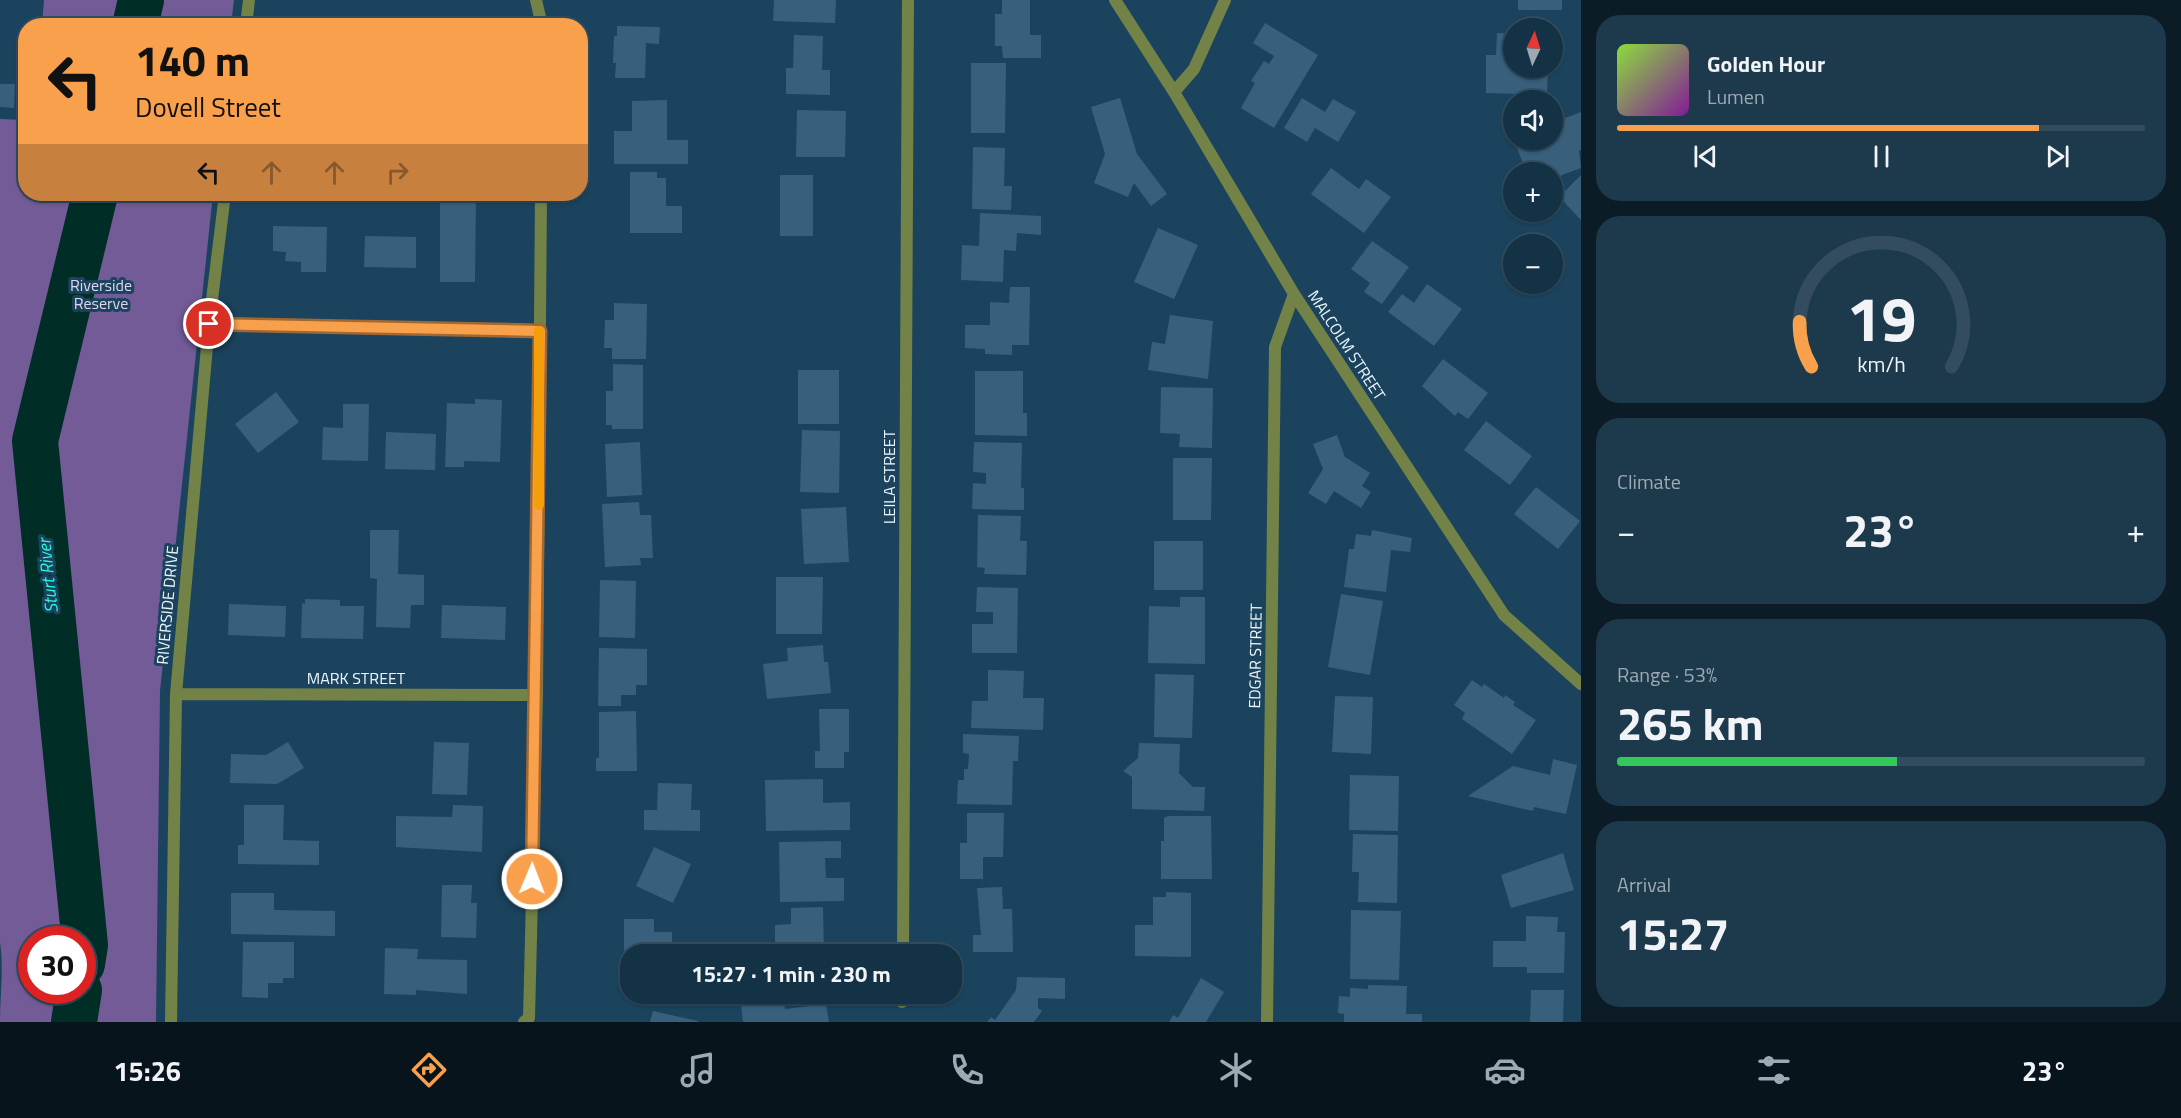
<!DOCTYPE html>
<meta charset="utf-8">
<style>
body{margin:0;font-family:"Titillium Web",sans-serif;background:#1d3a4d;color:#f1f3f6;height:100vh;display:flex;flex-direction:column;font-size:22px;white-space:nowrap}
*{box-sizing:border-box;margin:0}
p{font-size:20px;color:#9daab3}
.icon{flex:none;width:33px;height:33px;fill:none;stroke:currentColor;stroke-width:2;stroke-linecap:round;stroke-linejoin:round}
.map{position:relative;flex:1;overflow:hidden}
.details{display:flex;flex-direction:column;gap:15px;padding:15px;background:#0b1c26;width:600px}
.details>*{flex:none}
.banner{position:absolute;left:18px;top:18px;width:570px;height:183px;border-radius:24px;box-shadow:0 2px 4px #0004,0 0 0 2px #334d5f;background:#f9a04d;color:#111;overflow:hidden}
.needle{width:39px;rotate:4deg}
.controls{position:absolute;left:1503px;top:18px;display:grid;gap:12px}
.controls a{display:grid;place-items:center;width:60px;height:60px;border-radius:50%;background:#143246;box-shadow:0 2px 4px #0004,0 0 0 2px #334d5f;font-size:30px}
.speed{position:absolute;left:18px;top:926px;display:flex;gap:12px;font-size:30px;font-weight:700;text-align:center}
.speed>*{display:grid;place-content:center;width:78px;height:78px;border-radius:50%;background:#143246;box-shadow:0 2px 4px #0004,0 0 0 2px #334d5f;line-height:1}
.speed .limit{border:9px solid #d22;background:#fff;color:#111}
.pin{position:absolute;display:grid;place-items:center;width:51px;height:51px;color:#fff;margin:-26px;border:3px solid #fff;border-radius:50%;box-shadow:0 2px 6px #0007}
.me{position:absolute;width:66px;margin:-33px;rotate:1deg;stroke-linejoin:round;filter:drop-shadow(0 0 4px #0008)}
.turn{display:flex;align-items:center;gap:21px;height:126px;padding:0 18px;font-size:27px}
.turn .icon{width:78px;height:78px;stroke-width:2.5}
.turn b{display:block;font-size:42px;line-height:51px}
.lanes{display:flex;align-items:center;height:57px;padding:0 18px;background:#0003;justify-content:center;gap:30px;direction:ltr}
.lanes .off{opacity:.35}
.big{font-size:45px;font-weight:700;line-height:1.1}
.details .widget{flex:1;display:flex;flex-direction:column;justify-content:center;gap:9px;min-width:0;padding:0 21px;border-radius:24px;background:#1d3a4d}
.details .dial{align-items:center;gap:0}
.dial svg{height:156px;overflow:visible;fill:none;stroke:#334d5f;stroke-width:7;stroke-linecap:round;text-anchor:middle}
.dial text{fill:#f1f3f6;stroke:none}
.song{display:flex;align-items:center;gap:18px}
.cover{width:72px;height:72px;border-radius:9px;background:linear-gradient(135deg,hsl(90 70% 55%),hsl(290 70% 35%))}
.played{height:6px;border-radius:3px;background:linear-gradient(90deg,#f9a04d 80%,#334d5f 80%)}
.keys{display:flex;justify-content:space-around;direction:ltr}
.heat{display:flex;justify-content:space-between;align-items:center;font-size:33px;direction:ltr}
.charge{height:9px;border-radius:4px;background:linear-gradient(90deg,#34c759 53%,#334d5f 0)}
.trip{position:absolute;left:620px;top:944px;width:342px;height:60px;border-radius:24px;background:#143246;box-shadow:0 2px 4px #0004,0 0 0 2px #334d5f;font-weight:700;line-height:60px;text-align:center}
.tabs{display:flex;height:96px;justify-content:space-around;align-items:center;background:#08141c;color:#9daab3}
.tabs .icon{width:42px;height:42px}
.tabs .active{color:#f9a04d}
.tabs b{font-size:27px;color:#f1f3f6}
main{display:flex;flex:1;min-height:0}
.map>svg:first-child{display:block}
.green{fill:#725b97;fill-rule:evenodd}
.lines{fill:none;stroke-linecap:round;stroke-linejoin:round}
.river{stroke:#002e27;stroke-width:46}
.building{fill:#38607c}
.street{stroke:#738247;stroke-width:12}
.route-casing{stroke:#a26832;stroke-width:15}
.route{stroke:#f9a04d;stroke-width:10}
.slow{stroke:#f59e0b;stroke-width:10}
.labels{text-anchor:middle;stroke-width:6;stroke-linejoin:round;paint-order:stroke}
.park-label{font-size:16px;fill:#dfd8ee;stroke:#1b435d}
.street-label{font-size:16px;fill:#ecf5fb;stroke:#1b435d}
.water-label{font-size:18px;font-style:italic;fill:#26fade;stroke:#1b435d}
</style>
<main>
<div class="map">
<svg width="1581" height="1022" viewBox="0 0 1581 1022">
<rect width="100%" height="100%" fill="#1b435d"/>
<path class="green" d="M44,0H234L231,25H42Z
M0,119L25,120L26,194H213L160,691L156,1022H0C0,995 4,968 0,942ZM32,939H82V990H32Z"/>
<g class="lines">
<path class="river" d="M135,26L141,0
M82,964L85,945L35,441L95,194
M74,1022L79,990"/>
</g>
<path class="building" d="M774,0H836L835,23L773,21Z
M1002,0H1030V35H1041V58H1003L1002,46H995V14H1002Z
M1518,0H1562V10H1518Z
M449,23H495V26H449Z
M1265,23L1318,55L1274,128L1241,108L1255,83L1251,81L1264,61L1269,64L1274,56L1253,43Z
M617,26L660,27L659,44L646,43L645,78H615L616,63H613L614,36H617Z
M1497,33L1514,34V68H1548L1547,95L1486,93V55H1496Z
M794,35L823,36L822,70H830V95L786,94V68H793Z
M971,63H1006L1005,133H971Z
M0,84H15L14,108L0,107Z
M1120,98L1137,154L1167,194L1151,206L1134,183L1128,197L1094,183L1105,154L1091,107Z
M1302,98L1325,112L1333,99L1356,112L1338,142L1315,128L1307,142L1284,128Z
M667,100V140H688V164H614V131H632V101Z
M797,110L846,111L845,157H796Z
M1581,112V150L1579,151L1581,168L1562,175L1552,186V172H1520L1519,168L1524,166L1514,140H1552V123Z
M973,147L1005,148L1004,186H1012L1011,210L972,209Z
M1331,168L1359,189L1366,179L1391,197L1364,233L1311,194Z
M630,172H657V178H666V206H682V233H630Z
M780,175H813V236H780Z
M1581,175V220L1559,197Z
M451,194H476L475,282H440V199H451Z
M980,213L1041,216V235L1017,233L1016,251L1004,250L1003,282L961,280L962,245L979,246Z
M273,226L327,227L326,272H301V262L285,261L286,252L273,251Z
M1158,228L1198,245L1174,299L1134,282Z
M365,236L416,237V268L364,267Z
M1372,241L1409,267L1382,304L1364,292L1370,283L1351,269Z
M1427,284L1462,309L1434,346L1388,312L1402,294L1414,303Z
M1010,287H1030L1029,345H1012V355L985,354V349L965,348V325H990V302L1009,303Z
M614,303L647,304L646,359H612V348H604L605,320H614Z
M1170,315L1213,321L1208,379L1148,370L1152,342L1165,344Z
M1443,359L1488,393L1468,419L1458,412L1455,416L1422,386Z
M613,364L643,365V429H612V425H606V391H613Z
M798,370H839V424H798Z
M975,371H1023V413H1027V436L975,435Z
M1161,387L1213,388L1212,448L1179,447L1180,434L1160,433Z
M276,392L299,422L258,453L235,424Z
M475,399L502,400L500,462L464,461V467H445L447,403L475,404Z
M343,404H369L368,461L322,460L323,427L343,428Z
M1486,421L1532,456L1510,485L1464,450Z
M802,430L840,431L839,493L800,492Z
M386,432L436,434L435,470L385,469Z
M1337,435L1345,457L1370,473L1362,486L1371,492L1361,508L1334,491L1326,504L1308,493L1323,469L1313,444Z
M640,442L642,495L607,497L605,444Z
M974,442L1022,443L1021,488H1024V510L972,509L973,483L986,484V473L973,472Z
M1173,458H1212L1211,520H1173Z
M1536,487L1580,521L1558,549L1514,514Z
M639,502L640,515H651L653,558H640L641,565L605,567L602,504Z
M846,507L849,562L804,564L801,509Z
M978,515L1021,516L1020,541H1027L1026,575L984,574L985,568L977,567Z
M370,530H399L398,574L424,575V605H411L410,628L376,627L377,579L370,578Z
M1372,530L1412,538L1410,552L1391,550L1386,592L1344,587L1349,549H1354L1356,534L1371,536Z
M1154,541H1203V590H1154Z
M776,577H823L822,634H776Z
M600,580L636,581L635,638L599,637Z
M977,587L1018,588L1017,653H972V624H993V612H976Z
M1341,594L1383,601L1370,675L1328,667Z
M1180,597H1205V664L1148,663L1149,606L1180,607Z
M305,599L340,600V606H364L363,639L301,638L302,603L305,604Z
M229,604L286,606L285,637L228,635Z
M442,605L506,607L505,640L441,638Z
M823,645L824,662H828L831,693L767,699L763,664L788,661L787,648Z
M599,648L647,649V685H636V695H621V706H598Z
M988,670L1024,671L1023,698H1044L1043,730L971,728L972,701H988Z
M1155,674L1194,675L1192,738L1154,737Z
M1472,680L1482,687L1484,684L1504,698L1505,695L1515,702L1513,705L1536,720L1512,754L1462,719L1465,713L1454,705Z
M1335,696L1373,697L1371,754L1332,752Z
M819,709H849V752H844V768H815V751H820Z
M636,711L637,771H596V758H599V712Z
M963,734L1019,736L1018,761H1013L1012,805L957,804L958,780H964V769H968L969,754L963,753Z
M288,742L304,768L277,784L230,783L231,754L266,755Z
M434,742L469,743L467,795L432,794Z
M1139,743L1180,744L1179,773L1193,787H1205L1204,811L1132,809V777L1123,771L1138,758Z
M1553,759L1577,765L1566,814L1534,807L1533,811L1468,796L1513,766L1550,775Z
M1350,775L1399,776L1398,831L1349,830Z
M823,779V803L850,802V830L766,831L765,780Z
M658,783L692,784L691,810H700V831L644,830V810H657Z
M244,805H284L283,840L319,841V865L238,864V845H244Z
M453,805L483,806L482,852L396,847V816L452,817Z
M967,813H1004L1003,857H983V879H960V843H967Z
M1168,816H1211L1212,879H1161V841H1164V818Z
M1353,834L1398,835L1397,903L1358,902L1359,872H1352Z
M841,841V858H825L826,878H844V901L780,902L779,842Z
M654,847L691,864L673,903L636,886Z
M1563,853L1574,890L1511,908L1501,875Z
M442,885H472L471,903H477L476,938L441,937Z
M1002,887L1003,909H1012L1013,952H973V935H981L977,888Z
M1166,892L1191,893V957L1135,956V925H1153V897H1166Z
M231,893H274V910L335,911V936L231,934Z
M823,907L824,954H775V925L791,924V908Z
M1351,910L1401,911L1399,980L1350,979Z
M1526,916L1558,917L1557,932H1565L1564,973H1527V967H1493V941H1526Z
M624,919H654V932H672V954H630V967H624Z
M243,942H294V978H283V983H268V998L242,997Z
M385,948L418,949L417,959L467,960V994L416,990V995L384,994Z
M1017,977L1065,978V999L1038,998V1008L1042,1011L1034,1022H987L991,1017L995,1020L1016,990Z
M1201,978L1224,992L1206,1022H1169L1173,1015L1178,1018Z
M1368,985L1407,986L1406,1014H1422V1022H1344V1014L1338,1013L1339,996L1350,997V988L1368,989Z
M1531,990H1564L1563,1022H1530Z
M783,998L785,1009L826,1004L829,1022H743L741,1004Z
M653,1011L698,1021V1022H650Z"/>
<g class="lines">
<path class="street" d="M536,0L542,26
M1115,0L1174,92L1294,294L1504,615L1581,684
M246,26L249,0
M1174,92L1194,69L1225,0
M209,324L540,331
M176,694L537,695
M903,954L908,0
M902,1002V993
M171,1022L176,694L209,324L225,194
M524,1022L529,1018L537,695L541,194
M1267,1022L1275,347L1294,294"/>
</g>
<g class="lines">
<defs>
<path id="route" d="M209,324L540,331L532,879"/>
</defs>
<use href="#route" class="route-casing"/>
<use href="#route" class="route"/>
<path class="slow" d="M539,505V331"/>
</g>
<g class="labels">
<g class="park-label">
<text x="101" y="291">Riverside<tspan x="101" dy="18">Reserve</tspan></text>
</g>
<g class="street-label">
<text transform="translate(1347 345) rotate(57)" y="6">MALCOLM STREET</text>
<text transform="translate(889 477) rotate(-90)" y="6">LEILA STREET</text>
<text transform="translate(167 605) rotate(-85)" y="6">RIVERSIDE DRIVE</text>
<text transform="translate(1255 656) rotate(-89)" y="6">EDGAR STREET</text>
<text x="356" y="684">MARK STREET</text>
</g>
<g class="water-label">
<text transform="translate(48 576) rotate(-96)" y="6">Sturt River</text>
</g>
</g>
</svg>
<div class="controls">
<a><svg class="needle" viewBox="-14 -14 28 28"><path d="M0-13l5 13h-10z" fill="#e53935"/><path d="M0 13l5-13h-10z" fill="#9daab3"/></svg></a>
<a><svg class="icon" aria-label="sound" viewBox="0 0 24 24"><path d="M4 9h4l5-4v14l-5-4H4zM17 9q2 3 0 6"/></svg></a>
<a>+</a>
<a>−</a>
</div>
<div class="speed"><div class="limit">30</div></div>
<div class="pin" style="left:209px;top:324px;background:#d93025"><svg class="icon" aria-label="arrive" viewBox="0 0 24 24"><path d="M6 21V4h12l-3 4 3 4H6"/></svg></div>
<svg class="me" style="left:532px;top:879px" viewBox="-20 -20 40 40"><circle r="17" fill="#f9a04d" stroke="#fff" stroke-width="3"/><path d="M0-11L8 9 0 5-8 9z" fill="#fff"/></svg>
<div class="trip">15:27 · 1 min · 230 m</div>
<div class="banner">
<div class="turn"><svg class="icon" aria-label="left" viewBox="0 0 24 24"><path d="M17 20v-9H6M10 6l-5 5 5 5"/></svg><div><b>140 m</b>Dovell Street</div></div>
<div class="lanes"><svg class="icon" aria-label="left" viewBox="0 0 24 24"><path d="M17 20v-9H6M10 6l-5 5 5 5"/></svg><svg class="icon off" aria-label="ahead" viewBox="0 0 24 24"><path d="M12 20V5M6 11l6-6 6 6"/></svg><svg class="icon off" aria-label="ahead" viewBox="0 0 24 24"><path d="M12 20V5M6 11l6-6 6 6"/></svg><svg class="icon off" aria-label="right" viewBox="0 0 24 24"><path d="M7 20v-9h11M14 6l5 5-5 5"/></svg></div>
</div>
</div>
<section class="details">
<div class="widget">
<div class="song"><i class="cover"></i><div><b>Golden Hour</b><p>Lumen</p></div></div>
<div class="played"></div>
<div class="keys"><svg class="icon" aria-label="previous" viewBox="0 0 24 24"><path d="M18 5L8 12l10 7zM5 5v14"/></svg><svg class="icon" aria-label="pause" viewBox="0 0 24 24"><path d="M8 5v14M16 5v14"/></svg><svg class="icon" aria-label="next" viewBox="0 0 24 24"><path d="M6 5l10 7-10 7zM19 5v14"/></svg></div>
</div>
<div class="widget dial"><svg viewBox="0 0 100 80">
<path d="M14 69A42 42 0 1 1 86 69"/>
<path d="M14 69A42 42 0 0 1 8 46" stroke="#f9a04d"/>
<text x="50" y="56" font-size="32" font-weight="700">19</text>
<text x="50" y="72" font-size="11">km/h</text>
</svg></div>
<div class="widget"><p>Climate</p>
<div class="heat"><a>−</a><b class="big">23°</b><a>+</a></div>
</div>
<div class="widget"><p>Range · 53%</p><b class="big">265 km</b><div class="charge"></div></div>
<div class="widget"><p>Arrival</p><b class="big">15:27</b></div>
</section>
</main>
<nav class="tabs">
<b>15:26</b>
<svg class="icon active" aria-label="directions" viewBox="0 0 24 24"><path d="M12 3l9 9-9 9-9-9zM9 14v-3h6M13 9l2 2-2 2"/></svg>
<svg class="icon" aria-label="music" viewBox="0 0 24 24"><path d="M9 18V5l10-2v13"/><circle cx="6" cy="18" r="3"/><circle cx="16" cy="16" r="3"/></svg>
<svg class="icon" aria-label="phone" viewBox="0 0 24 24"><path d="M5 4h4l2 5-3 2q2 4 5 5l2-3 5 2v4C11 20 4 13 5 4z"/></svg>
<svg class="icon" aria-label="climate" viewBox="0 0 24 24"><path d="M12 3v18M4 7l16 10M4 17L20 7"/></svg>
<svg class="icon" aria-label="car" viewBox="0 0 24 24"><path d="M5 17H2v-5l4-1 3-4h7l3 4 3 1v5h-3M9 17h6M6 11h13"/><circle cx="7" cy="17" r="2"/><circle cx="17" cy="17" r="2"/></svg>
<svg class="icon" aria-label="filters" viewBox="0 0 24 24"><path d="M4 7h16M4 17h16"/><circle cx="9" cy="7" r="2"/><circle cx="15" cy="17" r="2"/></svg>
<b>23°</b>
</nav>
